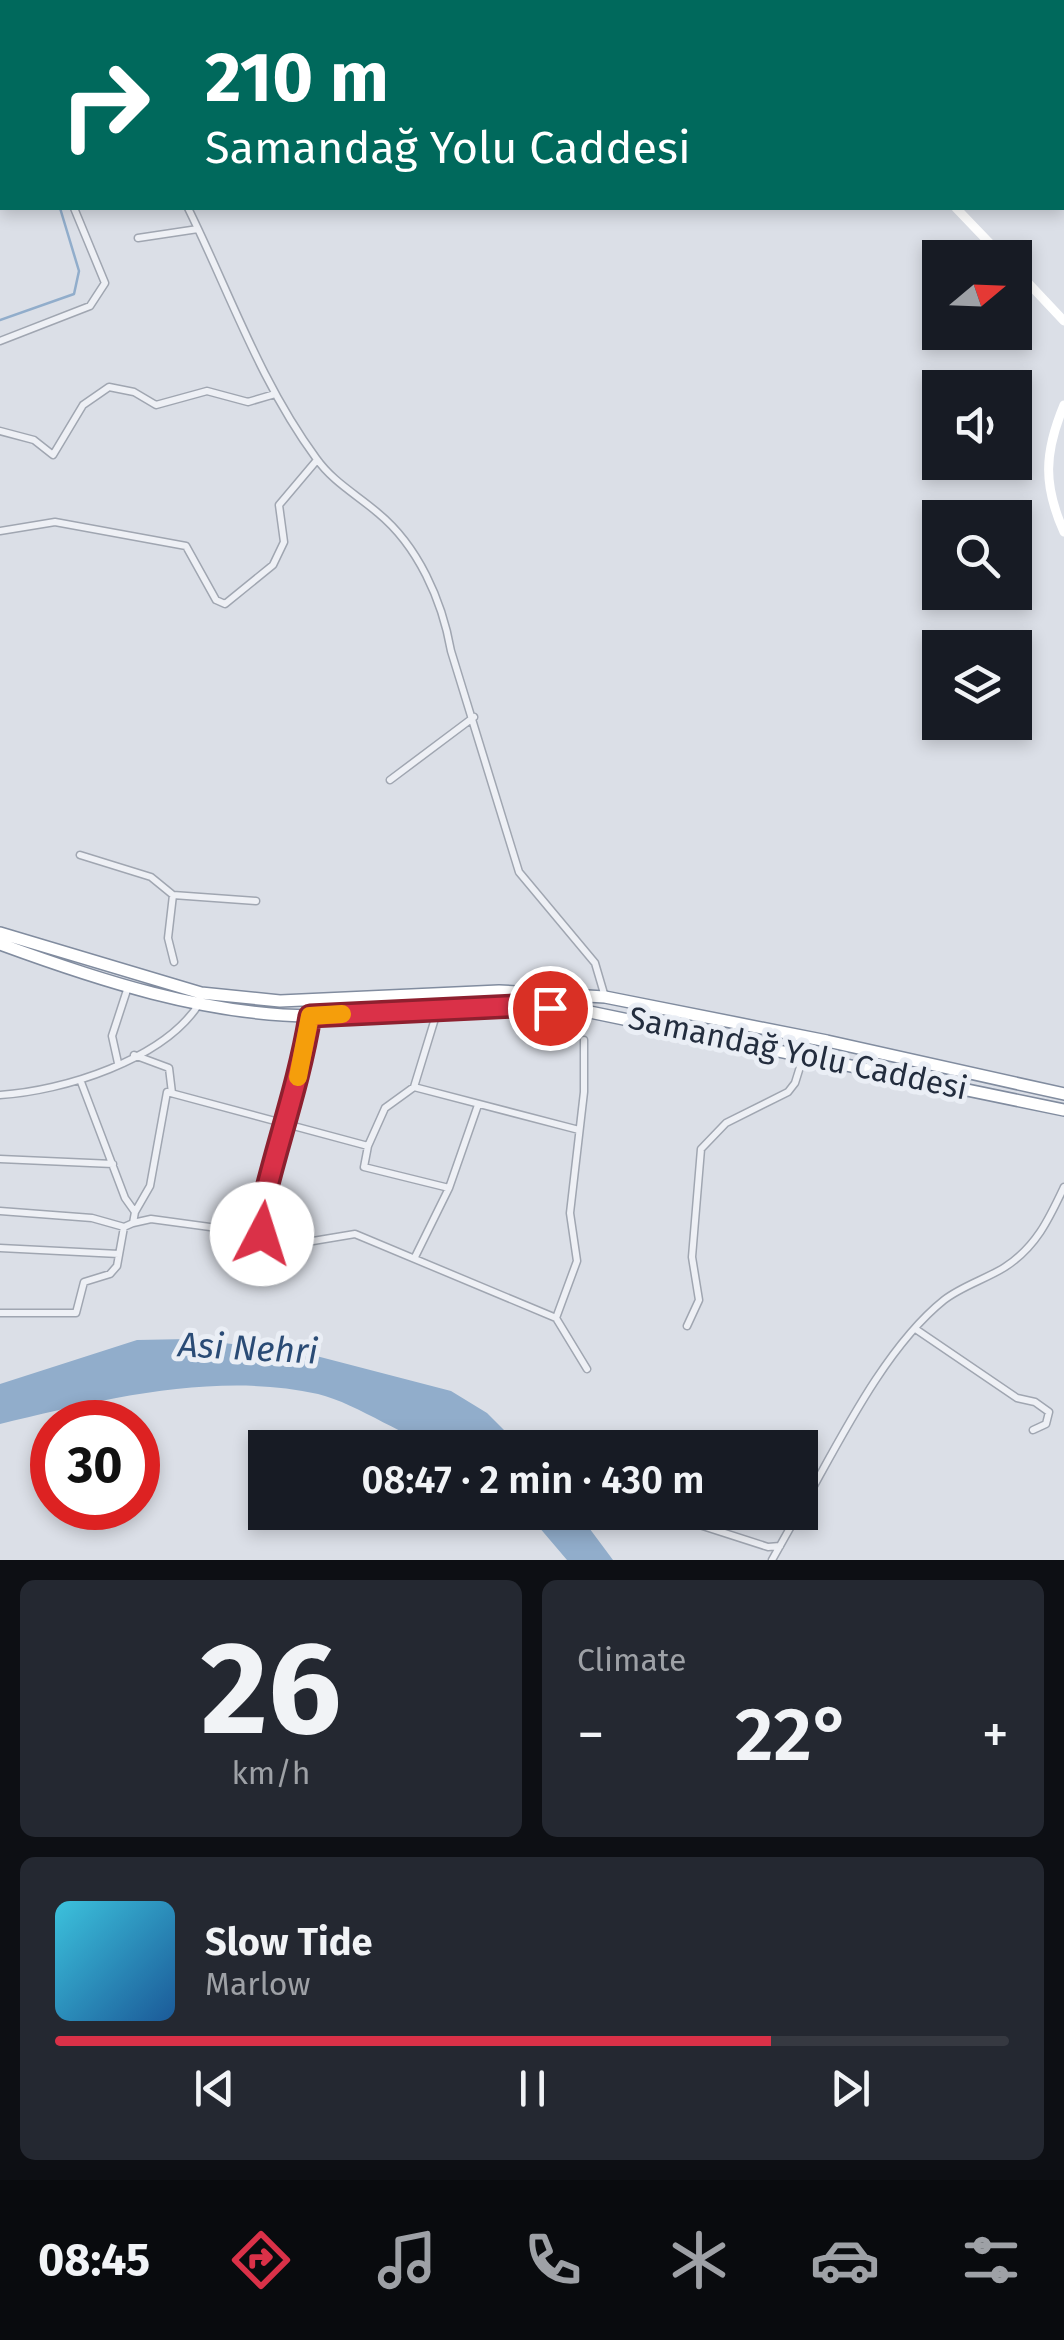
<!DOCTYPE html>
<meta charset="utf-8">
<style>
body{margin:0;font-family:"Fira Sans",sans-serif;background:#242831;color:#f1f3f6;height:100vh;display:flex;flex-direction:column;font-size:38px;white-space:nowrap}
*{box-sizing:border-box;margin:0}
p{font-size:32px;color:#9ea1a6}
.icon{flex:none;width:55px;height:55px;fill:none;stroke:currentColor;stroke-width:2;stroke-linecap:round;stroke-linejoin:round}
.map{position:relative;height:1560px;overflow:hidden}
.sheet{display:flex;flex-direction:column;gap:20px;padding:20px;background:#0d0f14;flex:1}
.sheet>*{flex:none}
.hud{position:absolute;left:0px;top:0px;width:1065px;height:210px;box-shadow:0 5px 15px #0003;background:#00695c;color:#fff;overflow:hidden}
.needle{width:65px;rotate:71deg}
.buttons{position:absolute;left:922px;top:240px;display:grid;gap:20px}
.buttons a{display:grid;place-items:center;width:110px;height:110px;border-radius:0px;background:#171b24;box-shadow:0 5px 15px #0003;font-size:50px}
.speed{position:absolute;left:30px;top:1400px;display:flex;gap:20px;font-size:50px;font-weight:700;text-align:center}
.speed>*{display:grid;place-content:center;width:130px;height:130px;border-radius:50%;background:#171b24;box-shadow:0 5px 15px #0003;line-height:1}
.speed .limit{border:15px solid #d22;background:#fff;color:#111}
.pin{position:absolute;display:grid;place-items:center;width:85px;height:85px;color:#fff;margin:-42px;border:5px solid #fff;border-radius:50%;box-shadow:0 2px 10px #0007}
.me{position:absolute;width:110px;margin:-55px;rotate:5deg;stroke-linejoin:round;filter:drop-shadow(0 0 8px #0008)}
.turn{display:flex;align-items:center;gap:35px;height:210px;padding:0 40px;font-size:45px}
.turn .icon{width:130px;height:130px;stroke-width:2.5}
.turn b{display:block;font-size:70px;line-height:85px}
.big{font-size:75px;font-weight:600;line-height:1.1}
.sheet .card{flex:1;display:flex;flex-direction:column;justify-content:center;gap:15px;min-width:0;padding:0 35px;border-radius:15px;background:#242831}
.sheet .dial{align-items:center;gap:0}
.dial b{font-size:130px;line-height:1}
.song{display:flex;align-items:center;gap:30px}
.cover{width:120px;height:120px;border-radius:15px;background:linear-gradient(135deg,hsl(190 70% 55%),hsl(210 70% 35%))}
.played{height:10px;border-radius:5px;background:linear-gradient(90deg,#da3148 75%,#363941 75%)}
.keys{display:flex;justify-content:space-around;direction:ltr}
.heat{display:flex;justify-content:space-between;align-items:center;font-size:55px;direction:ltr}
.sheet .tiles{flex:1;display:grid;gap:20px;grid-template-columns:1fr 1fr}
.card:last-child{grid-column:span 2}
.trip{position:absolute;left:248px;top:1430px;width:570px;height:100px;border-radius:0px;background:#171b24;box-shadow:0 5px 15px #0003;font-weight:600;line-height:100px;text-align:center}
.dock{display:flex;height:160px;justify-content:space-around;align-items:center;background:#090b0e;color:#9ea1a6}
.dock .icon{width:70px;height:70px}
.dock .selected{color:#da3148}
.dock b{font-size:45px;color:#f1f3f6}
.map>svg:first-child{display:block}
.water{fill:#91adcb}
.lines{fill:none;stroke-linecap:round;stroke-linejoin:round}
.stream{stroke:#91adcb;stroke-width:2.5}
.street-casing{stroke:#a0a6b1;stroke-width:9}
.highway-casing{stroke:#818c9f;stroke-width:14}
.street{stroke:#eef0f5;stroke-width:6}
.secondary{stroke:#fff;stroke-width:9}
.highway{stroke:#fff;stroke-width:11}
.route-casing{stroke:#8e202f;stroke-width:25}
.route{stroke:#da3148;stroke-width:18}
.slow{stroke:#f59e0b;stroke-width:18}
.labels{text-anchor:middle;stroke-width:10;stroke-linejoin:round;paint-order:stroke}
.street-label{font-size:32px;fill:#232d3e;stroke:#eaeef5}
.water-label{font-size:35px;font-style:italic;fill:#2a4b75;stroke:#eaeef5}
</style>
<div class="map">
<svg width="1064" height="1560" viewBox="0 0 1064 1560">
<rect width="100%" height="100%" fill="#dbdfe7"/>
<path class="water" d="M189,1339L301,1352L451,1391L487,1413L521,1447C497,1448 468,1452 445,1448C408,1441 359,1404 318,1394C215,1371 100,1400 0,1424V1384L137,1340Z
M527,1513H578L613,1560H567Z"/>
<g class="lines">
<path class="stream" d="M128,2L129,0
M0,320L74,294L79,271L60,208"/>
<defs>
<path id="street" d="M1047,0L1048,2
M265,2L269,0
M635,2L643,0
M819,2L820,0
M869,2L870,0
M0,46L2,47
M188,208C229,291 260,382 316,458C333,482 356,494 378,513C418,546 442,600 451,651L519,872L595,963L605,997
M138,238L198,229
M0,341L90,306L105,283L74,208
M0,431L34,440L53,455L83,405L109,387L134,392L156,405L207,391L248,402L275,394
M0,531L55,522L186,546L216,600L225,604L273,565L284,542L279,505L317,460
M390,780L474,717
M80,855L151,877L173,895L256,901
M173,895L168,938L174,962
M584,1040V1092L570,1213L577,1261L556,1318L587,1369
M134,1055L169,1068L172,1093
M118,1063L112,1036L128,987
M414,1087L437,1012
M0,1095C63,1091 163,1060 199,1004
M368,1146L364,1167L449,1188
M0,1159L113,1164
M0,1211L92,1218L124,1227
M135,1212L150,1186L167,1092L368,1146L385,1108L414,1087L579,1130
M133,1223L151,1219L313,1241L355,1234L556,1318
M255,1233L301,1070L310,1017
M0,1248L119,1254
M415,1257L449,1188L478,1105
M0,1313H76L84,1282L110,1274L117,1266L124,1227L133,1223L135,1212L125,1198L81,1082
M687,1326L699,1300L692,1257L701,1149L726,1123L788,1092L795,1083L804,1054
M917,1330L1017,1398L1035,1402L1049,1412L1046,1424L1033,1430
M800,1511C838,1444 884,1348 944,1300C962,1286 986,1279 1005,1267C1036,1247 1049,1219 1064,1187
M674,1512L681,1519L768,1547L780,1546
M772,1560L799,1512"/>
<path id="highway" d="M0,933L201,993L280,1001L499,991L605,997L827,1041L1064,1094
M0,944C98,980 205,1015 311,1016C403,1016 492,1004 585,1011L1064,1110"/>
</defs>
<use href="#street" class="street-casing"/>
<use href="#highway" class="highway-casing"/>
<use href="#street" class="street"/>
<path class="secondary" d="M739,0L741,2
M956,208L1004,258
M1015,269L1064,321
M1064,405C1044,453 1043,485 1064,532"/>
<use href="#highway" class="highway"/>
</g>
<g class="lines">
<defs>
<path id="route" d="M262,1234H256C271,1160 298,1090 310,1016L516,1006L550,1008"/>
</defs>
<use href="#route" class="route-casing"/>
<use href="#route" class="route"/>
<path class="slow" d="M298,1077L310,1016L342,1014"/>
</g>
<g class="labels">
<g class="street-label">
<text transform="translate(798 1053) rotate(12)" y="11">Samandağ Yolu Caddesi</text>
</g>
<g class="water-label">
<text transform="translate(248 1348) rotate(3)" y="12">Asi Nehri</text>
</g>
</g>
</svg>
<div class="buttons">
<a><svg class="needle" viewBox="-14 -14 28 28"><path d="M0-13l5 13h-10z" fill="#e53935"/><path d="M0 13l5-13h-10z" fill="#9ea1a6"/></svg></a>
<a><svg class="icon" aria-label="sound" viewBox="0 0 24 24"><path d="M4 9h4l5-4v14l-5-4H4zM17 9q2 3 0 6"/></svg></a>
<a><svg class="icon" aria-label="search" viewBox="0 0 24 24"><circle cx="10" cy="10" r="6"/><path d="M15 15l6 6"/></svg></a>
<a><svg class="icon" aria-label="layers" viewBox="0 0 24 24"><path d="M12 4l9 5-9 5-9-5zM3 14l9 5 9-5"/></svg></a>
</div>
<div class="speed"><div class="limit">30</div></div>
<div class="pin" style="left:550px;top:1008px;background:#d93025"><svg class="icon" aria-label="arrive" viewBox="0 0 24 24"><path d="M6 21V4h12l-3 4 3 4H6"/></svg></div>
<svg class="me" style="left:262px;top:1234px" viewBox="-20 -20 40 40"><circle r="19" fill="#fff"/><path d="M0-13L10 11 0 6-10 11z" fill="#da3148"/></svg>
<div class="trip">08:47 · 2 min · 430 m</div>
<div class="hud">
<div class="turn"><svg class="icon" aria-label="right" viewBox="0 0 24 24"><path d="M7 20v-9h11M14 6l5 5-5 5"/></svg><div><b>210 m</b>Samandağ Yolu Caddesi</div></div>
</div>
</div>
<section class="sheet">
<div class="tiles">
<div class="card dial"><b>26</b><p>km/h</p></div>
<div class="card"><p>Climate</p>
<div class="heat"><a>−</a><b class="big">22°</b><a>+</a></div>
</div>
<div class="card">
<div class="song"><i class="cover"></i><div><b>Slow Tide</b><p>Marlow</p></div></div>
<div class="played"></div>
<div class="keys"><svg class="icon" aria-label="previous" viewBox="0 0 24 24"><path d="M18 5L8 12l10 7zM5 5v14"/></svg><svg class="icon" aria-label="pause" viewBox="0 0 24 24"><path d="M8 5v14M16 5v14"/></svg><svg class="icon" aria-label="next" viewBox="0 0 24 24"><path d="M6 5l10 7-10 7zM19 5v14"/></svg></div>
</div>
</div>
</section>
<nav class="dock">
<b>08:45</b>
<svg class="icon selected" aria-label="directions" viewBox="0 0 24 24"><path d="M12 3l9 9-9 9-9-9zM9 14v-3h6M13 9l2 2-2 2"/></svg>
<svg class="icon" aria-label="music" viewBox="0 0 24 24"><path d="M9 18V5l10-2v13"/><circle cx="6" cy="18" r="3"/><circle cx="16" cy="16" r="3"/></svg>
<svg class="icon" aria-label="phone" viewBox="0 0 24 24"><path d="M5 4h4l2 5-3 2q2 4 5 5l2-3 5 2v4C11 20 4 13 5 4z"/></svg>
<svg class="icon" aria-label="climate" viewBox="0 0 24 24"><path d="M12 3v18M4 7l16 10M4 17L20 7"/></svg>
<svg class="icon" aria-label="car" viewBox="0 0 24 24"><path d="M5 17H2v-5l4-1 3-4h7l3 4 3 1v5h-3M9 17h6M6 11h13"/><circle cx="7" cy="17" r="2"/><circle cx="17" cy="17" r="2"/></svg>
<svg class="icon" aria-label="filters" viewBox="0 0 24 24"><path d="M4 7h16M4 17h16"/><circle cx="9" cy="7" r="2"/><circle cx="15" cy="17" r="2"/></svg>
</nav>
